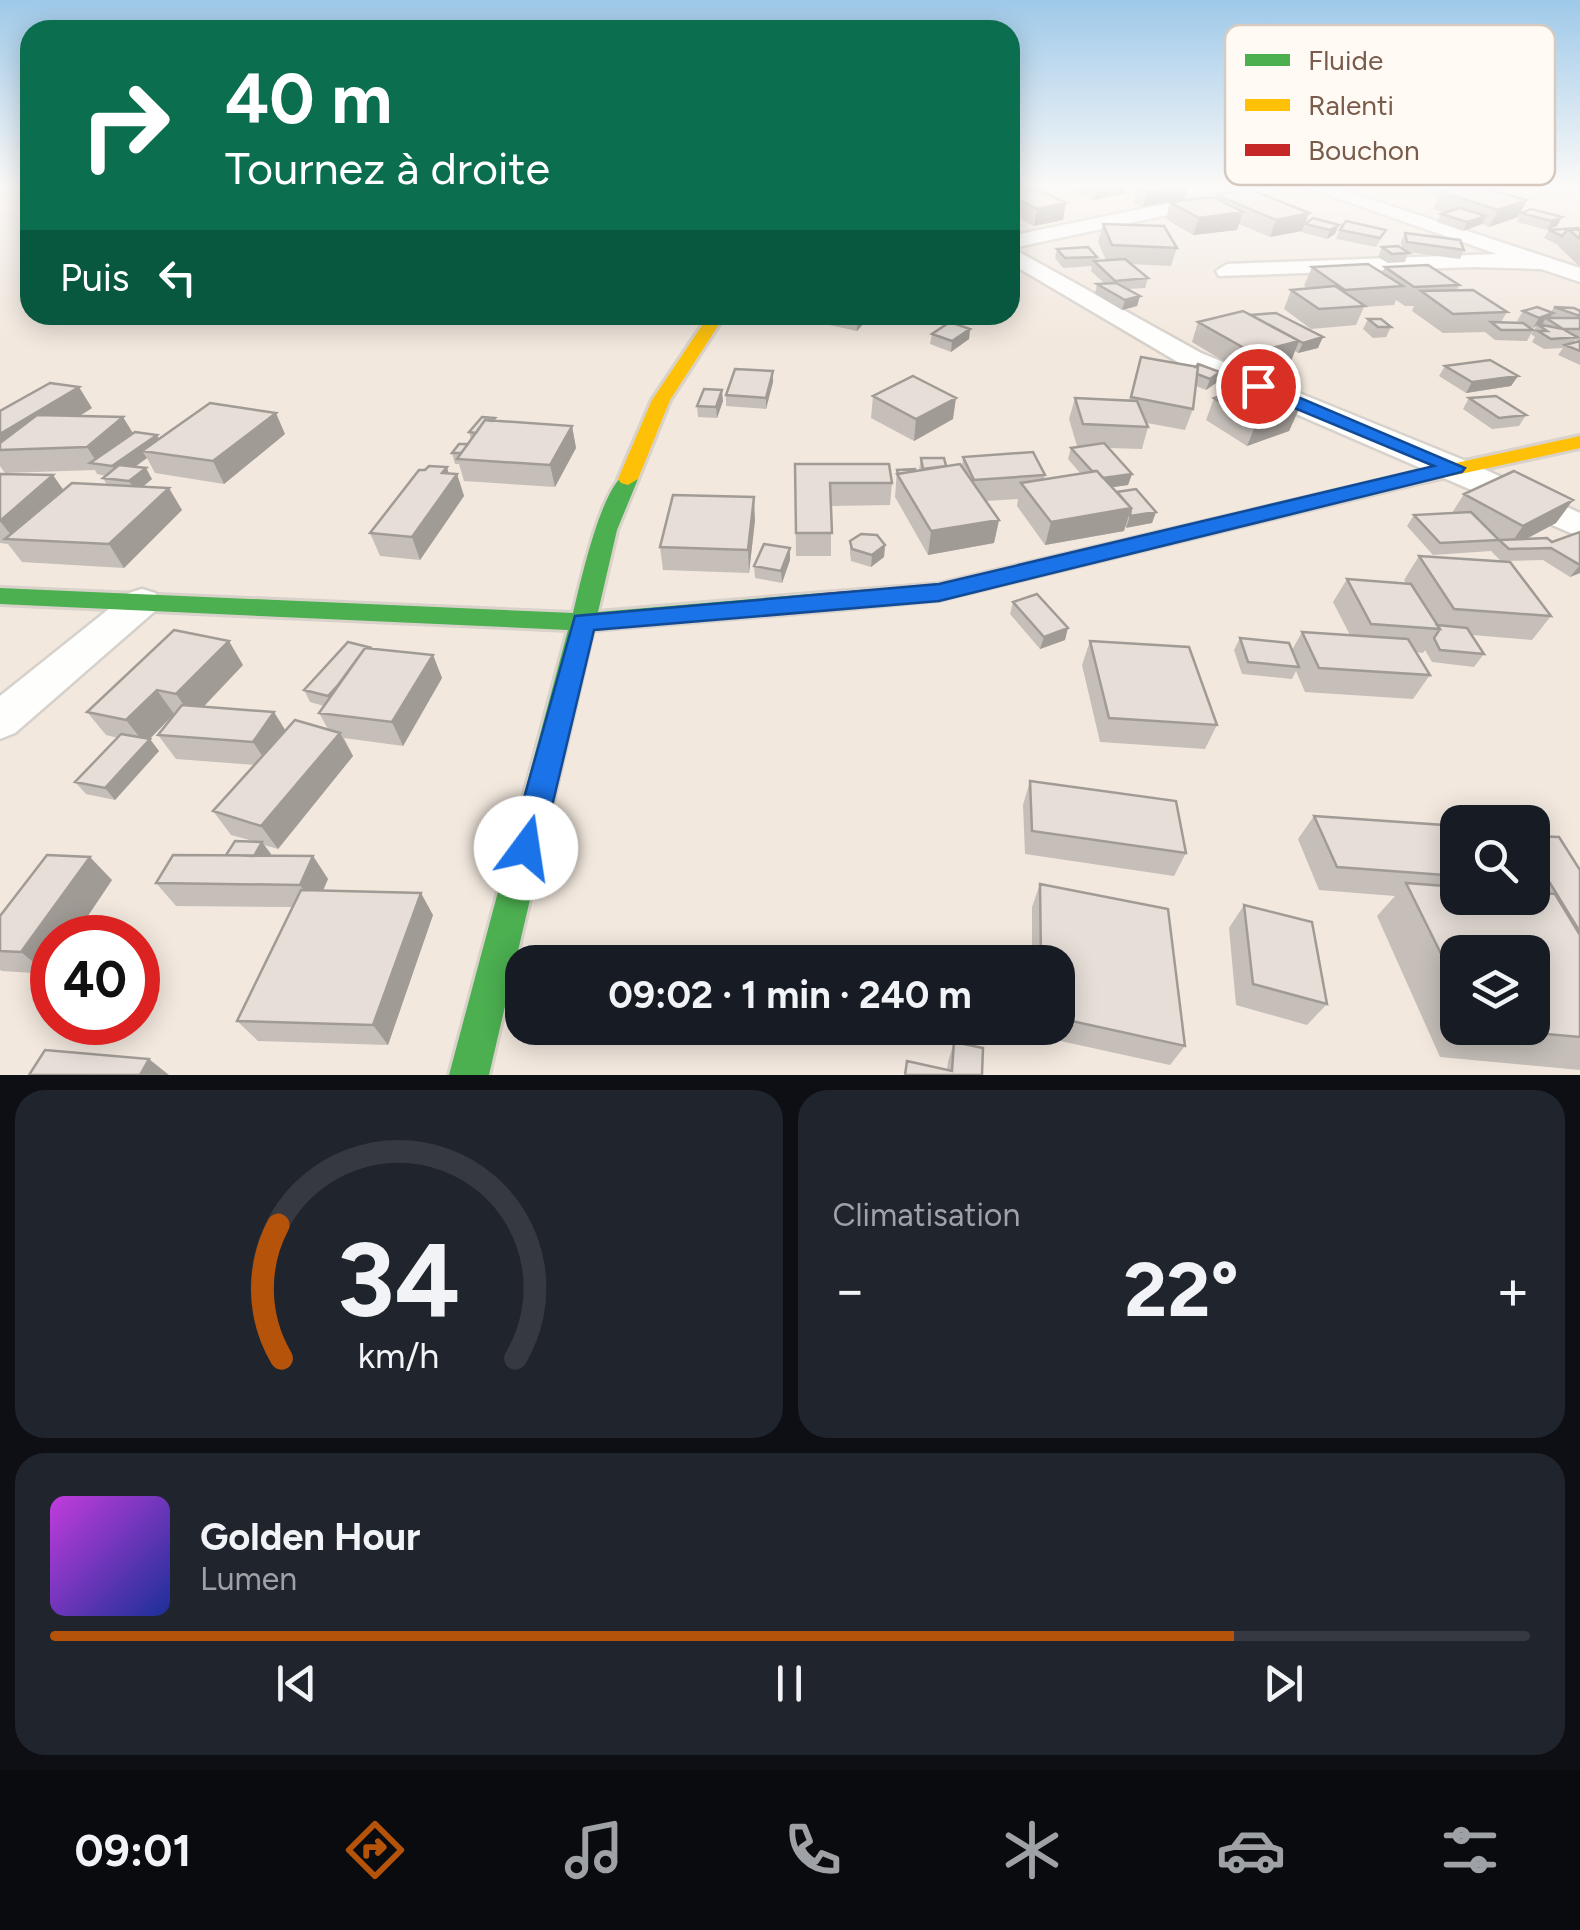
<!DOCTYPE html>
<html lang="fr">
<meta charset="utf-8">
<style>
body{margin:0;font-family:Figtree,sans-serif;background:#20242c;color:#f1f3f6;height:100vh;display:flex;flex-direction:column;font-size:38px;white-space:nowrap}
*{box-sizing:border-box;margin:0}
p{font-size:32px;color:#9ea1a6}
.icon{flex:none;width:55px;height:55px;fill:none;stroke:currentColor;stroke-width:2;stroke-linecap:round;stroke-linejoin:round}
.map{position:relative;height:1075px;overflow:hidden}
.drawer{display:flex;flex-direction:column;gap:15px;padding:15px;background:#0d0f14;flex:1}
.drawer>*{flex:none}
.banner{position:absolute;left:20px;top:20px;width:1000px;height:305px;border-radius:30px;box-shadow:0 5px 25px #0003;background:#0b6e4f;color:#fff;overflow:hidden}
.controls{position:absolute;left:1440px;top:805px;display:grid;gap:20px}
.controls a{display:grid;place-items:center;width:110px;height:110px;border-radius:20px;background:#171b24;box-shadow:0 5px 25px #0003;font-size:50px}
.speed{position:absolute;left:30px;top:915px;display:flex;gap:20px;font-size:50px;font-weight:700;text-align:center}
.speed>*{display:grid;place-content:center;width:130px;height:130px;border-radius:50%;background:#171b24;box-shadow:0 5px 25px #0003;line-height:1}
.speed .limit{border:15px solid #d22;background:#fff;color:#111}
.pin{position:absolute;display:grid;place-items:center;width:85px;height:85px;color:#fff;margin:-42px;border:5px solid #fff;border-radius:50%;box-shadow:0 2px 10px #0007}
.me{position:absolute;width:110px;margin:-55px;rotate:14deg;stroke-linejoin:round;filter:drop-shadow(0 0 8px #0008)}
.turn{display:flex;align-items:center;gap:35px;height:210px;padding:0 40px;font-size:45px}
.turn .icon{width:130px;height:130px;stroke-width:2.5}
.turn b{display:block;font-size:70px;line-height:85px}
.then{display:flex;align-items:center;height:95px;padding:0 40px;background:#0003;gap:20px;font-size:38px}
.big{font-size:75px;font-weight:700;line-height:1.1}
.drawer .tile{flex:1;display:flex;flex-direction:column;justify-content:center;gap:15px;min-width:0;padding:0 35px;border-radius:30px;background:#20242c}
.drawer .dial{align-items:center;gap:0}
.dial svg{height:260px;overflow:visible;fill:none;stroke:#363941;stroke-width:7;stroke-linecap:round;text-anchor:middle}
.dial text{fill:#f1f3f6;stroke:none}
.song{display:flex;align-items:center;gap:30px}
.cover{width:120px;height:120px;border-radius:15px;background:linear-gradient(135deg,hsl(290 70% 55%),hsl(230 70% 35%))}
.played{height:10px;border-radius:5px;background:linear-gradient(90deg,#b45309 80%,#363941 80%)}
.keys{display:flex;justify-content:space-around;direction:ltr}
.heat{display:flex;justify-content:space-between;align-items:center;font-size:55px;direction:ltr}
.drawer .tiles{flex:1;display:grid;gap:15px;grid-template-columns:1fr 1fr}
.tile:last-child{grid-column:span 2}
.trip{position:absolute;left:505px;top:945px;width:570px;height:100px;border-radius:30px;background:#171b24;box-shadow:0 5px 25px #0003;font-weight:700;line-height:100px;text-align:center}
.dock{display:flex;height:160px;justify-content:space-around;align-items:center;background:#090b0e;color:#9ea1a6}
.dock .icon{width:70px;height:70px}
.dock .selected{color:#b45309}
.dock b{font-size:45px;color:#f1f3f6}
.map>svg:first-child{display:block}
.residential{fill:#f2e8de;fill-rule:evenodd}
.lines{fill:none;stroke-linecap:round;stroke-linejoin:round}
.street-casing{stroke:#d7d1cb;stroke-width:5}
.fast-casing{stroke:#d9d2cb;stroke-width:6}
.slow-casing{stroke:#d9d2cb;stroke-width:6}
.jam-casing{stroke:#d9d2cb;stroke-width:6}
.street{fill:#fefefd;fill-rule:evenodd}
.fast{fill:#4caf50;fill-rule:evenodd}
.slow{fill:#ffc107;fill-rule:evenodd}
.jam{fill:#c62828;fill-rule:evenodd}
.wall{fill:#c6bfb9;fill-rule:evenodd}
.shaded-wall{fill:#a19b96}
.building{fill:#e6ded7;stroke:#a19b96;stroke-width:2.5}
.route{fill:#1a73e8;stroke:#114b97;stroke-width:2.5}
.key{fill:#fffaf3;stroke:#d7cbc1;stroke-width:2.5}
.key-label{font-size:28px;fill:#7a5c4d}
</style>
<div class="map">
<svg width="1580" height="1075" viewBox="0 0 1580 1075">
<rect width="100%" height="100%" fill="#f9f5f0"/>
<path class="residential" d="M0,188H30V315H1010V188H1580V1075H0ZM1458,822H1532V898H1458ZM52,938H138V1022H52ZM1458,952H1532V1028H1458ZM522,962H1058V1028H522Z"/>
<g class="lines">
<defs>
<path id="street" d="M1243,188H1279L1270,193L1012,248L1201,353L1466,461L1580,513V537L1183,365L1010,263V236Z
M1308,188H1336L1580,268V282L1541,269L1474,267L1219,276L1216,271L1227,264L1497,254Z
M142,589L155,593L161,602L155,611L15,733L0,739V696L129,593Z"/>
<path id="fast" d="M628,473L638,479L617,530L598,612L822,593L831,596L834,602L831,608L822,611L593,630L489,1075H449L568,630L0,604V588L573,613C580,585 602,481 628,473Z"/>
<path id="slow" d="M709,315H725L670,400L638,479L628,485L621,483L618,479L652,400Z
M1580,436V448L1428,481L1418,475L1428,469Z"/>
<path id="jam" d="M1428,469L1435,471L1438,475L1435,479L939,600L822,611L813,608L810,602L813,596L822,593L939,584Z"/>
</defs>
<use href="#street" class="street-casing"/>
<use href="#fast" class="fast-casing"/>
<use href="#slow" class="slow-casing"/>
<use href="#jam" class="jam-casing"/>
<use href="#street" class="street"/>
<use href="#fast" class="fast"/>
<use href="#slow" class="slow"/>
<use href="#jam" class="jam"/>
</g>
<path class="wall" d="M1010,188H1032L1063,220L1034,226L1010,213Z
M1075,188H1126L1125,193L1094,200L1074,192Z
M1132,188H1187L1184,199L1143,207L1134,203L1136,193L1132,191Z
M1422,188H1512L1496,191L1527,200L1518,217L1489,227L1482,224L1463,231L1437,222L1441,214L1445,213L1433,209L1438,197Z
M1217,195L1282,202L1309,213L1305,223L1313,218L1335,234L1327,239L1301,232L1302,231L1270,237L1239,224L1237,230L1193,235L1166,219L1170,202L1216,199Z
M1521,213L1562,217L1557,226L1547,230L1517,222Z
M1103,224L1177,248L1171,266L1130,264L1148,278L1145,288L1127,289L1140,296L1137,306L1122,310L1095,294L1097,284H1105L1091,271L1092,266L1063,268L1055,258L1057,249L1097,257L1096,261L1106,260L1098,242Z
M1580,229V265H1578L1558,246V245L1544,238L1549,230Z
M1340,230H1386L1376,247L1336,239Z
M1405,233L1464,250L1460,259L1408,252L1405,262L1388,263L1378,257L1382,247L1402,249L1401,242Z
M1312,267L1382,273L1385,267L1459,285L1457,290L1507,312L1501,322H1520L1517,321L1523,311L1551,312L1554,307L1580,311V340H1575L1573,343L1580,341V365L1558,355L1563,348L1544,349L1532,342L1535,337L1531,334L1536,327L1533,328L1525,324L1533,330L1527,341L1495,340L1485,332L1443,333L1412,311L1414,306H1405L1396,300L1394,305L1364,307L1356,325L1311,329L1284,309L1291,290L1308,288L1304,286Z
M1243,311L1318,348L1298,353L1295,351L1291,361L1245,374L1192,342L1198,322Z
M570,315H603L601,318L570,317Z
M806,315H871L857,331L806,320Z
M1368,319L1391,327L1386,337L1373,338L1363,329Z
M970,329L969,339L951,352L930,344L932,334Z
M1141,357L1220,372L1216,383L1206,390L1196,386L1193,409L1185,430L1147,423L1148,427L1142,449L1108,448L1132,474L1128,485L1112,487L1117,492L1156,512L1152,523L1125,527L1124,531L1045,545L1017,506L1018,499L986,501L999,520L994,543L928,555L895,497L897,470H919L921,458L946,466L962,467L963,457L1045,475L1044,479L1080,473L1068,459L1071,448L1077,446L1069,419L1075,398L1129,400Z
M1445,366L1518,376L1511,386L1466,393L1439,376Z
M773,371V382L766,409L726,406V395Z
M873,396L953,419L914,441L871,418Z
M1214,398L1299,409L1289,431L1247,446L1206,420Z
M1469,398L1526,415L1519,426L1492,429L1463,409Z
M723,401L717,418L698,417L697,406Z
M92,408L80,416L133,434L159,439L285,434L224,484L155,473L147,458L135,467L152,479L144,486L182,510L124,568L22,562L8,544L0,543V474L63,490L107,485L103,478L106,476L97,474L95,470L5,473L0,466V411Z
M495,418V421L572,426L576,448L555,487L464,481L459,464H455L452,453L468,444L471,439L469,432Z
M795,464L892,483L890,505L831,506V556H796Z
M448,473L457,474L464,496L420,560L380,556L370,533Z
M1464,494L1573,500L1556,523L1526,539L1552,542L1580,532V573L1570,577L1543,560L1501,561L1491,551L1433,555L1407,526L1414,515L1452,513Z
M755,520L749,573L663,570L660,547Z
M850,541L885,545L884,557L871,567L851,561L850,553Z
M1419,556L1551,616L1532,640L1472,635L1484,654L1474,667L1432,662L1425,650L1423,653L1416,652L1430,675L1413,699L1305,692L1296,671L1292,679L1242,674L1234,650L1240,638L1292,650L1302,632L1350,635L1333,602L1347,579L1406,583L1404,580Z
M790,560L782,583L755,578L754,566Z
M1013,602L1065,640L1040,649L1010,614Z
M1090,641L1217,725L1205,749L1100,742L1082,665Z
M372,648L433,655L442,678L403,746L344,738L353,756L278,849L264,845L271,854L269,856H313L328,879L323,890L433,915L388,1045L258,1041L237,1021L292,907L176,906L156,883L226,855L253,841L231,835L213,811L255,765L176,759L158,735L174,714L149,739L159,751L115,800L86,794L75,782L118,738L106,735L87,712L243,665L203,706L286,731L328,729L319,713L324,706L310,702L304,690Z
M1030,781L1186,853L1174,876L1025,854L1023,805Z
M1314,816L1458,826V898H1532V836L1580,870V1070L1440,1057L1377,916L1395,896L1319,890L1298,839ZM1458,952L1532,1028H1458Z
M112,880L73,938H52V967L48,974L2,971L0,970V916Z
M1040,884L1185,1046L1170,1065L1033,1035V1028H1058V962H1032V907Z
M1244,905L1327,1004L1307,1025L1236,1005L1229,928Z
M954,1042L982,1075H904L907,1061L947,1070L948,1062Z"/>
<path class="shaded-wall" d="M1110,188H1126L1125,193L1094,200L1096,191Z
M1160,188H1187L1184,199L1143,207L1147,191Z
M1484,188H1512L1481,194Z
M1527,200L1518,217L1489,227L1498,210Z
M1066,203L1063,220L1034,226L1037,209Z
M1243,212L1237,230L1193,235L1199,218Z
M1309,213L1302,231L1270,237L1276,220Z
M1486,216L1482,224L1463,231L1467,222Z
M1562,217L1557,226L1547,230L1552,221Z
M1339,225L1335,234L1327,239L1330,230Z
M1140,296L1137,306L1122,310L1125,300Z
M1553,313L1549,320L1546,318L1542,325L1537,324L1533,328L1539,318Z
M858,315H871L857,331Z
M970,329L969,339L951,352L952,341Z
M1323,337L1318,348L1298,353L1303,343Z
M1299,341L1291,361L1245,374L1253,353Z
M773,371V382L766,409V398Z
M1220,372L1216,383L1206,390L1210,379Z
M1518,376L1511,386L1466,393L1472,382Z
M79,387L92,408L25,449L0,450V434Z
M722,390L723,401L717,418L716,407Z
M956,398L953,419L914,441L916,419Z
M1299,409L1289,431L1247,446L1256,424Z
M276,413L285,434L224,484L213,461Z
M123,417L136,438L98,464L87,447Z
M572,426L576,448L555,487L550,465Z
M157,435L163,446L142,451L147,458L119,478L112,466Z
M447,467L451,482L457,474L464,496L420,560L412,537L442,473Z
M146,468L152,479L136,492L129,481Z
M1132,474L1128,485L1094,490L1098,478Z
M53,475L69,498L14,539L0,521Z
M169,488L182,510L124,568L109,544Z
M754,497L755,520L749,573L748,550Z
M1573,500L1556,523L1507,549L1523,526Z
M1131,508L1124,531L1045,545L1051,522Z
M1156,512L1152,523L1126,528L1130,516Z
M999,520L994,543L928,555L931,531Z
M885,545L884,557L871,567L872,555Z
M790,548V560L782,583L781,571Z
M1580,565V573L1570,577Z
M1068,628L1065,640L1040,649L1044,637Z
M229,641L243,665L193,718L176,694Z
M433,655L442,678L403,746L392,722Z
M157,690L174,714L145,744L126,720Z
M274,712L289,736L269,766L253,742Z
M340,733L353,756L278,849L261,826Z
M150,739L159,751L115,800L105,788Z
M262,842L271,854L259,873L251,861Z
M313,856L328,879L316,907L300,885Z
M90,857L112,880L73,938H52V967L48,974L21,952Z
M421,893L433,915L388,1045L373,1025Z
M149,1059L169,1075H140Z"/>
<path class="building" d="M1012,188H1032L1034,190L1017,193Z
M1087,188H1110L1096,191Z
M1455,188H1485L1527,200L1498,210L1441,192Z
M1037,189L1066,203L1037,209L1010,195Z
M1249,189L1309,213L1276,220L1217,195Z
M1213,197L1243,212L1199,218L1170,202Z
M1460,208L1486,216L1467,222L1441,214Z
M1531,209L1562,217L1552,221L1521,213Z
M1313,218L1339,225L1330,230L1305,224Z
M1346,221L1386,230L1380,238L1340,230Z
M1103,224L1164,226L1177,248L1112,245Z
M1578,228L1580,230L1568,229L1562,236L1549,230Z
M1568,229L1580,230V239Z
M1405,233L1460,240L1464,250L1407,242Z
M1398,246L1409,253L1392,254L1382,247Z
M1088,247L1097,257L1065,258L1057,249Z
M1125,259L1148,278L1115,281L1094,261Z
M1368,264L1403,286L1345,290L1312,267Z
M1428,265L1459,285L1414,287L1385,267Z
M1116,283L1140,296L1125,300L1097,284Z
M1335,286L1365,306L1319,309L1291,290Z
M1473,290L1507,312L1453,314L1421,291Z
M1537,307L1553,313L1539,318L1523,311Z
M1554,307L1574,308L1580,311V316Z
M1243,311L1299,341L1253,353L1198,322Z
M1276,313L1323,337L1303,343L1251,315Z
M1546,318H1580V329H1563L1577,337L1551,339L1538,331H1547L1537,324L1563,329Z
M1368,319H1381L1391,327H1378Z
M950,322L970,329L952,341L932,334Z
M1491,322L1523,323L1533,330H1501Z
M1580,341V351L1565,345Z
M1141,357L1198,367L1193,409L1131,397Z
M1490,360L1518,376L1472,382L1445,366Z
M1198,364L1220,372L1210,379L1197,374L1198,367H1196Z
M735,369L773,371L766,398L726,395Z
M913,376L956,398L916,419L873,396Z
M50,383L79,387L0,434V411Z
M1255,385L1299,409L1256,424L1214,398Z
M704,389L722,390L716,407L697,406Z
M1496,396L1526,415L1499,418L1469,398Z
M1075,398L1137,401L1148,427L1083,424Z
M210,403L276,413L213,461L142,451Z
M37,415L123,417L87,447L0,450V443Z
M482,417L495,418L492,421L485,420L476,433L469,432Z
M485,420L572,426L550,465L457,459Z
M135,432L157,435L112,466L90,463Z
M1104,443L1132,474L1103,478L1097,471H1092L1071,448Z
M459,444H468L461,453H452Z
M1033,452L1045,475L974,480L963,457Z
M921,458H944L946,466L923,469Z
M795,464H889L892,483H830L832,533H796Z
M960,464L999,520L931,531L897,474Z
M119,465L146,468L129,481L103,478Z
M429,466L447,467L442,473L457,474L412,537L370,533L419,470H425Z
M915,469V471L898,474L897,470Z
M1097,471L1131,508L1051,522L1021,483Z
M1514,471L1573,500L1523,526L1464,494Z
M0,474L53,475L0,521Z
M72,483L169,488L109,544L5,539Z
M1136,489L1156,512L1130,516L1131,508L1117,492Z
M673,495L754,497L748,550L660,547Z
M1471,512L1499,540L1440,543L1414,515Z
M1580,532V565L1551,548L1509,549L1499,540L1547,538L1552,542Z
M861,534L877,535L885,545L872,555L852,549L850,541Z
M764,544L790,548L781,571L754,566Z
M1419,556L1510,562L1551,616L1454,609Z
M1347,579L1411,584L1440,629L1371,624Z
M1037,594L1068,628L1044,637L1013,602Z
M1437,625L1467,628L1484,654L1440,650L1434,638L1440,629Z
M174,630L229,641L176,694L157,690L126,720L87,712Z
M1302,632L1408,639L1430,675L1319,668Z
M1240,638L1289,643L1299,667L1248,662Z
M1090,641L1189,647L1217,725L1109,718Z
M348,642L372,648H365L338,685L328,696L304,690Z
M365,648L433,655L392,722L319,713Z
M182,705L274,712L253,742L158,735Z
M295,720L340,733L261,826L213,811Z
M121,734L150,739L105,788L75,782Z
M1030,781L1176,801L1186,853L1032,831Z
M1314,816L1458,826V876L1337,867Z
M1532,836L1559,837L1580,870V932L1532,854Z
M235,841L262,842L254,856L226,855Z
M47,855L90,857L21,952L0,951V916Z
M173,855L313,856L300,885L156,883Z
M1406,883L1458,887V898H1532V892L1555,894L1580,935V1037L1477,1028H1532V952H1458V988Z
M1040,884L1168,909L1185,1046L1058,1018V962H1041Z
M301,890L421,893L373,1025L237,1021Z
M1244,905L1312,922L1327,1004L1253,984Z
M954,1042L983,1048L982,1075H905L907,1061L952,1071Z
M45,1050L149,1059L140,1075H29Z"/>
<linearGradient id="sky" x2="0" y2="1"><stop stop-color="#9ec9e9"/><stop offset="0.55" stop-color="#fcfaf8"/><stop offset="1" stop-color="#fcfaf8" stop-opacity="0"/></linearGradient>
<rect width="1580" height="339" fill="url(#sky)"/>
<path class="route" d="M1258,380L1465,468L1462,472L939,601L594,630L542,848L538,859L526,863L515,859L510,848L575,616L939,584L1434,466L1251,390V382Z"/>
<rect x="1225" y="25" width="330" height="160" rx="15" class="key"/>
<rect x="1245" y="54" width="45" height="12" fill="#4caf50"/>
<rect x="1245" y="99" width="45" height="12" fill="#ffc107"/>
<rect x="1245" y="144" width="45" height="12" fill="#c62828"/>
<g class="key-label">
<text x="1308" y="70">Fluide</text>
<text x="1308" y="115">Ralenti</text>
<text x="1308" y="160">Bouchon</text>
</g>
</svg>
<div class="controls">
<a><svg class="icon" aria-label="search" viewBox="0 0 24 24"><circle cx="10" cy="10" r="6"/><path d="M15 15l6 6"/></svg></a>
<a><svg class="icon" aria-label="layers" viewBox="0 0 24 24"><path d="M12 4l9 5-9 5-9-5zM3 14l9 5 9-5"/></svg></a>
</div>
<div class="speed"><div class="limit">40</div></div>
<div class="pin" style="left:1258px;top:386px;background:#d93025"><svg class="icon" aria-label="arrive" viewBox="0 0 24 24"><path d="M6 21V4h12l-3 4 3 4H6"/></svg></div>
<svg class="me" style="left:526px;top:848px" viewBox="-20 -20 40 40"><circle r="19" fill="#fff"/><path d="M0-13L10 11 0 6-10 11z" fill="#1a73e8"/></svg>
<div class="trip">09:02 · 1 min · 240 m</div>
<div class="banner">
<div class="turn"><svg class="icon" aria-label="right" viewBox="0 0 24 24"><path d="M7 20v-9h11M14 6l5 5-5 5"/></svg><div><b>40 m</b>Tournez à droite</div></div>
<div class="then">Puis<svg class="icon" aria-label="left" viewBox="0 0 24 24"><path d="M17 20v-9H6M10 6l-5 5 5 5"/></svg></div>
</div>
</div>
<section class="drawer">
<div class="tiles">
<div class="tile dial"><svg viewBox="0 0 100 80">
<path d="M14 69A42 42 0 1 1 86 69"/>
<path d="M14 69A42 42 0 0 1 13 28" stroke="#b45309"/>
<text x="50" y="56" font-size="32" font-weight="700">34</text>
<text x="50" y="72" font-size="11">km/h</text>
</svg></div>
<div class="tile"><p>Climatisation</p>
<div class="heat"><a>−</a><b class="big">22°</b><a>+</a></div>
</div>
<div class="tile">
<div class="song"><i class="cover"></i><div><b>Golden Hour</b><p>Lumen</p></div></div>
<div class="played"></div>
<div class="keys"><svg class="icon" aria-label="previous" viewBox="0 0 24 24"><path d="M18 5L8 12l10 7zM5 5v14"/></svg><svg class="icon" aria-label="pause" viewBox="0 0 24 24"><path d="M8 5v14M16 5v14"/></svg><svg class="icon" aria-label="next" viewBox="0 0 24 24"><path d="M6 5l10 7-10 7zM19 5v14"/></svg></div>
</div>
</div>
</section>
<nav class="dock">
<b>09:01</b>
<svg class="icon selected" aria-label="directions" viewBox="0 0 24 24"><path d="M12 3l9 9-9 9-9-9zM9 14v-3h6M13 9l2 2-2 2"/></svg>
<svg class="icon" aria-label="music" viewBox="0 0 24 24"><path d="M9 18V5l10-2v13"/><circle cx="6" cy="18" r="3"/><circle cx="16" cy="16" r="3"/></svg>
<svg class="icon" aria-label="phone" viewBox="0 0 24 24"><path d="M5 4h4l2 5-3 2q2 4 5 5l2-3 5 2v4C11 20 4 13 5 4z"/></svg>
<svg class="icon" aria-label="climate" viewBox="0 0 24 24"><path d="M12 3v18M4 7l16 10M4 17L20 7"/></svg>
<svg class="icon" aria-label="car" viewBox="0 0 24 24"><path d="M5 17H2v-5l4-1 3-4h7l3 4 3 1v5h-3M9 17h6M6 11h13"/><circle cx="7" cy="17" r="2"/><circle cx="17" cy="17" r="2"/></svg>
<svg class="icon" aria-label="filters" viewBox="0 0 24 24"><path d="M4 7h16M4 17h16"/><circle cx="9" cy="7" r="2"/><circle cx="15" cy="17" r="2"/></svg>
</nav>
